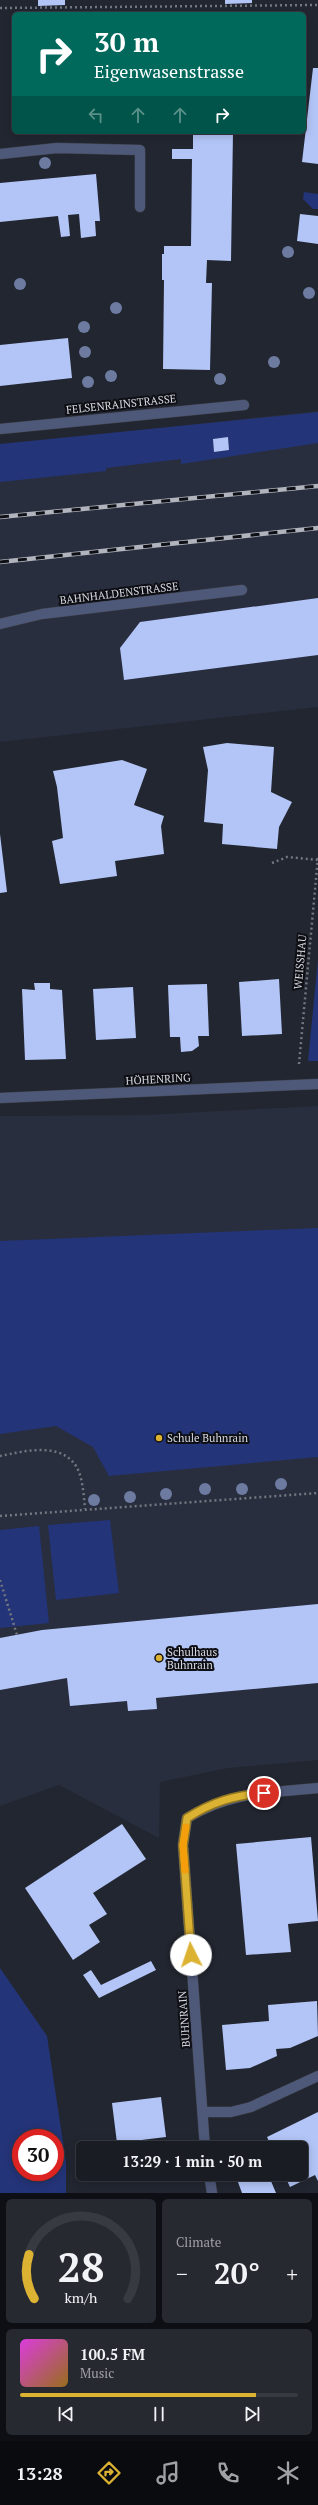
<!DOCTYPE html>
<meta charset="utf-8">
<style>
body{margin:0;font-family:"PT Serif",serif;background:#272931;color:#f1f3f6;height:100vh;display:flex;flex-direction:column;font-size:15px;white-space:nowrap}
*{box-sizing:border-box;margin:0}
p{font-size:13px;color:#9fa1a6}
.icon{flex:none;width:22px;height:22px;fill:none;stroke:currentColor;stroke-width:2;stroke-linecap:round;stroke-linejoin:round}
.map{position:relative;height:2193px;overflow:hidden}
.sheet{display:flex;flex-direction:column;gap:6px;padding:6px;background:#0e0f14;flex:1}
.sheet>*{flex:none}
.banner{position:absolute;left:12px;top:12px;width:294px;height:122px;border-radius:6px;box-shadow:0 2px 10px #0003,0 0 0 1px #383a41;background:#00695c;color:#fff;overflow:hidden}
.speed{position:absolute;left:12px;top:2129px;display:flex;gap:8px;font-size:20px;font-weight:700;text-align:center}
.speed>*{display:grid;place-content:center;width:52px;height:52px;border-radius:50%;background:#1a1c24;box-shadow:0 2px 10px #0003,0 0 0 1px #383a41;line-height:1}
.speed .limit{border:6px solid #d22;background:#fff;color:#111}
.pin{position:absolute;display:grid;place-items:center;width:34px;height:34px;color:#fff;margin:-17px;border:2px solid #fff;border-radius:50%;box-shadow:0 1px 4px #0007}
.me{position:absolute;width:44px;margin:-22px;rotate:356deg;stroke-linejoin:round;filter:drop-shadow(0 0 3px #0008)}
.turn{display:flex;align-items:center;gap:14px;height:84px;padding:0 16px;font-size:18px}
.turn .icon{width:52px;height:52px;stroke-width:2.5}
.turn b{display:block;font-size:28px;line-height:34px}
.lanes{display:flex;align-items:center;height:38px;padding:0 16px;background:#0003;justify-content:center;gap:20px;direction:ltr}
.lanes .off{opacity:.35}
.big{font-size:30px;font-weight:700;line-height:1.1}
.sheet .widget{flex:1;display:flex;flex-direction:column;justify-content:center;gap:6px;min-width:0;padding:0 14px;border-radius:6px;background:#272931}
.sheet .dial{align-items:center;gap:0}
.dial svg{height:104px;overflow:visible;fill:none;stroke:#383a41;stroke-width:7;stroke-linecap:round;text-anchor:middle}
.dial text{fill:#f1f3f6;stroke:none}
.song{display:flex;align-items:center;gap:12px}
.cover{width:48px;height:48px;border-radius:6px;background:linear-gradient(135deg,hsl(300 70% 55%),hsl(40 70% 35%))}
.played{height:4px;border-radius:2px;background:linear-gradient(90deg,#dcb233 85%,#383a41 85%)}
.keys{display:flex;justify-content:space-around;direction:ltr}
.heat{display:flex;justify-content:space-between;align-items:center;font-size:22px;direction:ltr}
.sheet .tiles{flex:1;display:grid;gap:6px;grid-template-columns:1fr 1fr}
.widget:last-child{grid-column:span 2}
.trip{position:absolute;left:76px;top:2141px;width:232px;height:40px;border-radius:6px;background:#1a1c24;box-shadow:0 2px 10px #0003,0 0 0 1px #383a41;font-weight:700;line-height:40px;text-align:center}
.menu{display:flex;height:64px;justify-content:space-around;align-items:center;background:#0a0b0e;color:#9fa1a6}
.menu .icon{width:28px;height:28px}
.menu .selected{color:#dcb233}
.menu b{font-size:18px;color:#f1f3f6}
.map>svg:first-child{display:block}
.built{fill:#292e3f}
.green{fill:#243478;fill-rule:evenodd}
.building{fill:#b3c5f7}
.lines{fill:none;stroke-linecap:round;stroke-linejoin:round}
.service-casing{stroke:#3f434c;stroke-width:11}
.minor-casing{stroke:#3f434c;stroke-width:11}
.path{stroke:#73777f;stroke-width:2.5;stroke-dasharray:2 3;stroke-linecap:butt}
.service{stroke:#4e597a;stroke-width:10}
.minor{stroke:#4e597a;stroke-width:10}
.rail-casing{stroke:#b1b4bc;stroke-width:4.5}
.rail{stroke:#0d0f14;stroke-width:3;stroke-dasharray:9;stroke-linecap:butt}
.tree{fill:#6d7ba1}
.route-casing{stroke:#8f7421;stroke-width:10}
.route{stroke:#dcb233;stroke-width:7}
.slow{stroke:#f59e0b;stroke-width:7}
.poi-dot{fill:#dcb233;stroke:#0d0f14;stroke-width:1.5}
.labels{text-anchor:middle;stroke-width:4;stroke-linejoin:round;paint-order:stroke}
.street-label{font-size:11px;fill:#d6d9e0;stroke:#0d0f14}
.poi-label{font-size:11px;fill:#d6d9e0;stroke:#0d0f14;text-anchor:start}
</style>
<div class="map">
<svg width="318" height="2193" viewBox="0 0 318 2193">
<rect width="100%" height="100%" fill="#222630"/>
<path class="built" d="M318,411V707L0,742V445Z
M318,1106V1760L228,1768L160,1782L159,1838L59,1785L0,1806V1116L145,1115Z"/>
<path class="green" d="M304,192L318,194V209H313L303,199Z
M318,412V443L181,464V459L106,468V471L0,482V444ZM228,437L229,450L215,452L213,439Z
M318,959V1061H308Z
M318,1228V1457L109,1476L93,1447L56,1426L0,1434V1241Z
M110,1520L119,1593L56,1600L48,1525Z
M39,1526L49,1623L0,1628V1530Z
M0,1968L47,2036L66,2162V2193H0ZM21,2138H55V2172H21Z"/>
<path class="building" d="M38,0H65V5L38,6Z
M225,0H252V3L225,4Z
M313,68H318V164L302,162Z
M193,132H233L231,261L207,260L206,283H212L210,370L163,369L164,280H162V254H164V246H191L192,159H172V149H193Z
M96,174L100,221H95L96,236L81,238L79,214L68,215L70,236L61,237L58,216L0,222V183Z
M300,214L318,216V244L297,241Z
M68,338L72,378L0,386V345Z
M228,437L229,450L214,452L213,439Z
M318,598V655L124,680L120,648L140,622Z
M227,743L274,747L271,792L292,802L279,827L277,849L222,844L223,824L204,822L208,770L203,747Z
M122,760L147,769L134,805L164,816L161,826L164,854L115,861L117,876L60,884L52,841L63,838L57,787L53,771Z
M0,834L7,892L0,893Z
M279,979L282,1034L242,1036L239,982Z
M34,983H50V989L62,990L66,1059L25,1060L22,989L35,990Z
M207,984L209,1036H198L199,1046L192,1051L181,1052L180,1037H170L168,985Z
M133,987L136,1038L96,1040L93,989Z
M318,1604V1683L156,1698L157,1709L128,1711L127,1701L70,1706L67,1678L0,1690V1638L42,1630Z
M122,1824L146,1859L93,1893L107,1914L89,1925L100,1942L73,1960L25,1888Z
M311,1837L318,1921L288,1924L291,1952L246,1955L236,1844Z
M151,1961L156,1970L99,1998L83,1975L91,1970L101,1985Z
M317,2001L318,2036L290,2048L276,2049L277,2056L250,2068L226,2070L222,2025L269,2021L268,2005Z
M161,2097L166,2137L117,2143L112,2103Z
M318,2112V2181L315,2175L290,2187L284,2174H301V2148H272L267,2137Z
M235,2174H268L276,2193H242Z"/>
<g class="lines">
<defs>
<path id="service" d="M0,154L57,148L140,150V207"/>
<path id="minor" d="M0,429L244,405
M0,624L42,614L242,590
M0,1098L318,1084
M203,2112H231L251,2107L318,2076
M205,2148L183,1845L187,1818C232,1791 268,1793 318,1788
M209,2174L212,2193"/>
</defs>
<use href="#service" class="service-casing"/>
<use href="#minor" class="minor-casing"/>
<path class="path" d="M0,8L318,5
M272,863L287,857L318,860
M299,1064L318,857
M0,1456C25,1451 66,1440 79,1472C83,1483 84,1497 85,1509
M0,1516L318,1493
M0,1580L17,1635"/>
<use href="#service" class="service"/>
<use href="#minor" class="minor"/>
<defs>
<path id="rail" d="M0,517L318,486
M0,562L318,528"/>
</defs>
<use href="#rail" class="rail-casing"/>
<use href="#rail" class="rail"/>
</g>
<g class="tree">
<circle cx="45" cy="163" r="6"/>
<circle cx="288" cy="252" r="6"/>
<circle cx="20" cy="284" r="6"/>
<circle cx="309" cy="293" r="6"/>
<circle cx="116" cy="308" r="6"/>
<circle cx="84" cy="327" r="6"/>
<circle cx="85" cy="352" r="6"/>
<circle cx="274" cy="362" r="6"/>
<circle cx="111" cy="376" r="6"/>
<circle cx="220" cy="379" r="6"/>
<circle cx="88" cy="382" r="6"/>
<circle cx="281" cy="1484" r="6"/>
<circle cx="205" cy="1489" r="6"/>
<circle cx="242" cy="1489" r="6"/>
<circle cx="166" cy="1494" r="6"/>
<circle cx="130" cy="1497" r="6"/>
<circle cx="94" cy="1500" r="6"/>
</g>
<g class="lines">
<defs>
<path id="route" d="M191,1955L183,1845L187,1818C212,1802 235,1795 264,1793"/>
</defs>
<use href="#route" class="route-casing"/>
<use href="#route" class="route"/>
<path class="slow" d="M185,1870L183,1845L186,1827"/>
</g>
<g class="poi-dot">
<circle cx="159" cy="1438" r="4"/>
<circle cx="159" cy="1658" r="4"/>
</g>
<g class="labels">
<g class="street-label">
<text transform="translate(121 404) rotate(-6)" y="4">FELSENRAINSTRASSE</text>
<text transform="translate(119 593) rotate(-7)" y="4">BAHNHALDENSTRASSE</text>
<text transform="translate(300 962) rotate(-85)" y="4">WEISSHAU</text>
<text transform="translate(158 1079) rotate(-3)" y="4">HÖHENRING</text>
<text transform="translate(184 2019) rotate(-94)" y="4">BUHNRAIN</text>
</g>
<g class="poi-label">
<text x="167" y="1442">Schule Buhnrain</text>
<text x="167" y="1656">Schulhaus<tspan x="167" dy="13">Buhnrain</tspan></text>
</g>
</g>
</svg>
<div class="speed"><div class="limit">30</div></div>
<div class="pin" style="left:264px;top:1793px;background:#d93025"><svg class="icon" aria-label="arrive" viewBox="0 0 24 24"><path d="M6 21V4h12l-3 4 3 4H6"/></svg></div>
<svg class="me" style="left:191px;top:1955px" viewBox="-20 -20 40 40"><circle r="19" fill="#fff"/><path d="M0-13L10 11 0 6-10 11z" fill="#dcb233"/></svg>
<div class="trip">13:29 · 1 min · 50 m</div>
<div class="banner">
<div class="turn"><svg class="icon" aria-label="right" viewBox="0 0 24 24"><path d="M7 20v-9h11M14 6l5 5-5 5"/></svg><div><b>30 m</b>Eigenwasenstrasse</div></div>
<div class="lanes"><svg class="icon off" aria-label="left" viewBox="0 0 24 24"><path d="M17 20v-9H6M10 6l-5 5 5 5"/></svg><svg class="icon off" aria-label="ahead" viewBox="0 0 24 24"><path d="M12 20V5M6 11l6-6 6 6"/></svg><svg class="icon off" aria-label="ahead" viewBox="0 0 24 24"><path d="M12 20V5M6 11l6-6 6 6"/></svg><svg class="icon" aria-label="right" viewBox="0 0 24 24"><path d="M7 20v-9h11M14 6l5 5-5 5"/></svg></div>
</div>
</div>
<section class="sheet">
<div class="tiles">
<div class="widget dial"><svg viewBox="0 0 100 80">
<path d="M14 69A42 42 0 1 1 86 69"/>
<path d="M14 69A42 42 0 0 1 10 35" stroke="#dcb233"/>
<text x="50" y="56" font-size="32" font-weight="700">28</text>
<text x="50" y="72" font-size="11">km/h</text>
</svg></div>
<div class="widget"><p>Climate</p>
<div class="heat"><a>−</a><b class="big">20°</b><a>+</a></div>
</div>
<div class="widget">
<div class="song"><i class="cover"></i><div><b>100.5 FM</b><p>Music</p></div></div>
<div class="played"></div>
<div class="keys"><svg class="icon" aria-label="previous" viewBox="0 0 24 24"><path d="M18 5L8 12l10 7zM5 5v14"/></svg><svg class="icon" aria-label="pause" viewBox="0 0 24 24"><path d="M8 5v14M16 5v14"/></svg><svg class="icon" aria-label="next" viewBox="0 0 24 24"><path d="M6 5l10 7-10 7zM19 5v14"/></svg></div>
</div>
</div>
</section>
<nav class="menu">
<b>13:28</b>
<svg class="icon selected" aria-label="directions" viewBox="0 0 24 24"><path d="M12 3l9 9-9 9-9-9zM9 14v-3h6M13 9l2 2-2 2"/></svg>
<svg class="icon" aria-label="music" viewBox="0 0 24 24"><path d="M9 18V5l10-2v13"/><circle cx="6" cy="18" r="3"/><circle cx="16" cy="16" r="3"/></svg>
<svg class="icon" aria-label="phone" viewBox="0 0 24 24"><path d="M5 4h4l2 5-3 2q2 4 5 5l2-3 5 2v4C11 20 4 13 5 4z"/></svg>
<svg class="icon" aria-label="climate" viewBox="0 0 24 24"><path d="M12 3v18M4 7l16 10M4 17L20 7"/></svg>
</nav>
